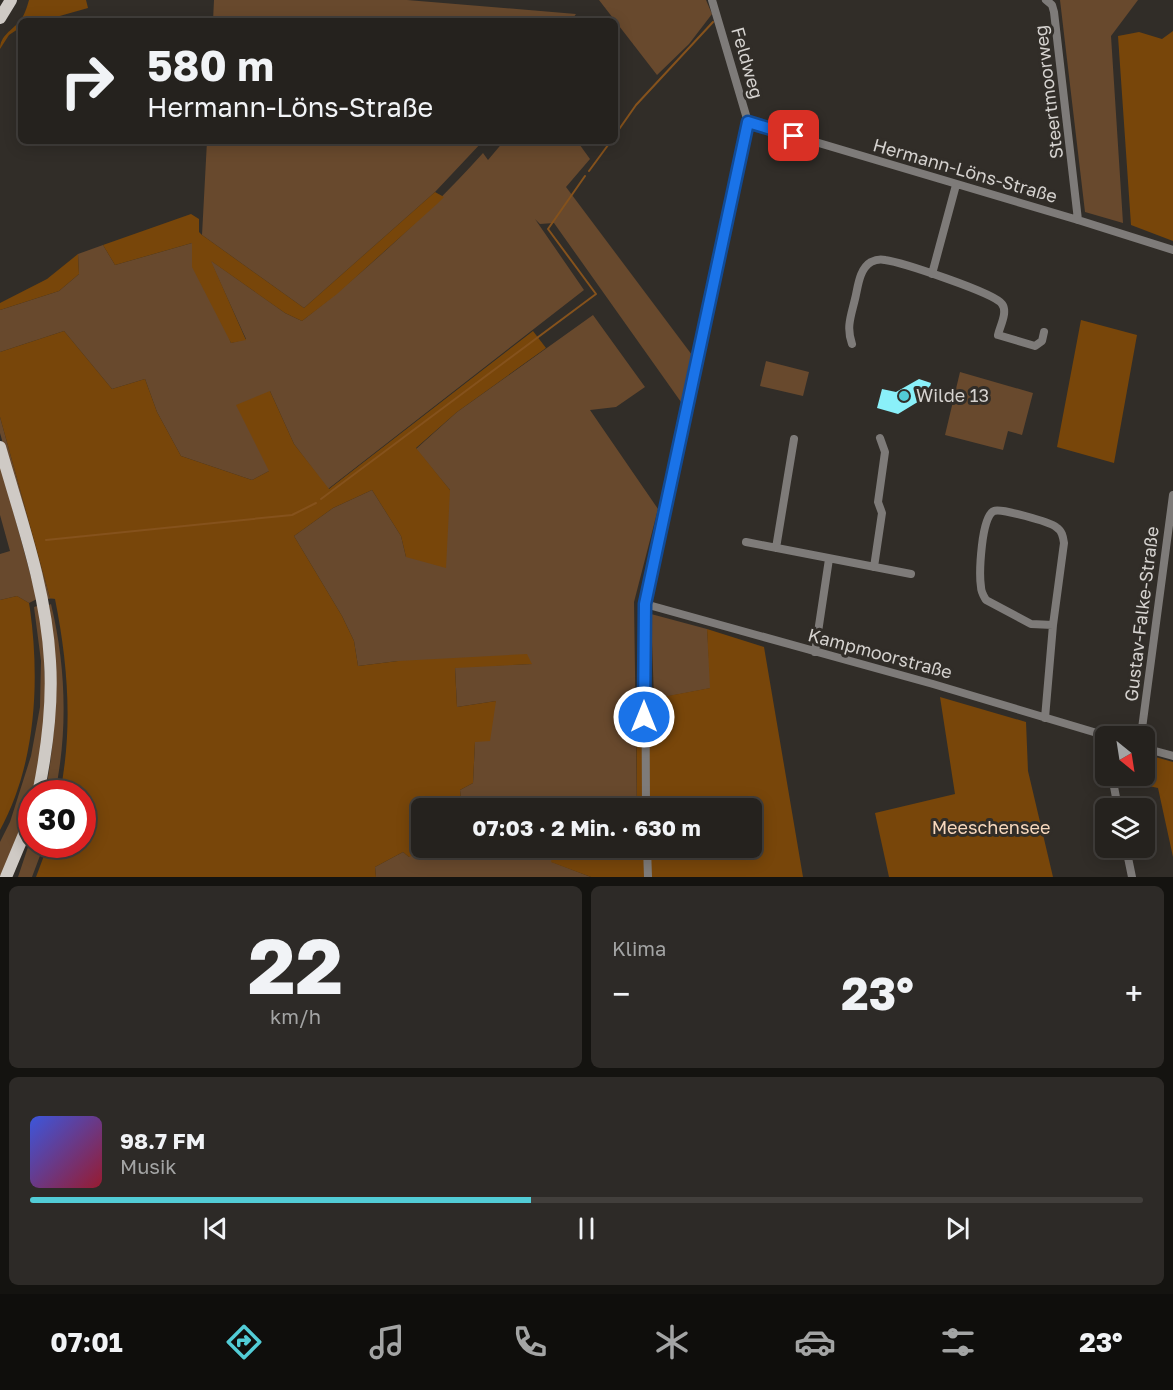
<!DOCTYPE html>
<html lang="de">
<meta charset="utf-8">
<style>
body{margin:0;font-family:"Golos Text",sans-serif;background:#2d2a27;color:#f1f3f6;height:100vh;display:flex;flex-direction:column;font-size:22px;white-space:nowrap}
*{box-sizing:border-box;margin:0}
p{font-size:20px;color:#a3a4a4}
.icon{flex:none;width:33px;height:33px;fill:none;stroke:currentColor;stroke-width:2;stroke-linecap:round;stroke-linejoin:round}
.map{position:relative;height:877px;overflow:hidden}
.sheet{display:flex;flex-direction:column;gap:9px;padding:9px;background:#141310;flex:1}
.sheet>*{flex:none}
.banner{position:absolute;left:18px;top:18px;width:600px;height:126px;border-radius:9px;box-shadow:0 3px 15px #0003,0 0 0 2px #423f3c;background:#25221e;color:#f1f3f6;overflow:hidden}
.needle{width:39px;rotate:150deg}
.fabs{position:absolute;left:1095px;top:726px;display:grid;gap:12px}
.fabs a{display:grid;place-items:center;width:60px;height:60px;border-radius:9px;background:#25221e;box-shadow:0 3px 15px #0003,0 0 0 2px #423f3c;font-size:30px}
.speed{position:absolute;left:18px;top:780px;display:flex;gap:12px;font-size:30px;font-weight:700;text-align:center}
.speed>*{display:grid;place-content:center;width:78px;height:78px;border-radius:50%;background:#25221e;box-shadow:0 3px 15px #0003,0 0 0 2px #423f3c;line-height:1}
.speed .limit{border:9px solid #d22;background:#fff;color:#111}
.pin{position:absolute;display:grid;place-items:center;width:51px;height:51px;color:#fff;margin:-26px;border-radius:12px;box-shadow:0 3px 9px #0006}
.me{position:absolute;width:66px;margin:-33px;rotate:0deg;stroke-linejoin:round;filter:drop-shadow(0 0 4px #0008)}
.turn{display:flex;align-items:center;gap:21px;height:126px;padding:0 30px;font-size:27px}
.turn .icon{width:78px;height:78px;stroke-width:2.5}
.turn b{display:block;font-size:42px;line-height:51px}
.big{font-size:45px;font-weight:700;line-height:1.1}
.sheet .tile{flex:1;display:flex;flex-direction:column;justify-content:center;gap:9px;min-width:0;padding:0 21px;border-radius:9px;background:#2d2a27}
.sheet .dial{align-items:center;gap:0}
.dial b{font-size:78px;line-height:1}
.song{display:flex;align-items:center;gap:18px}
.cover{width:72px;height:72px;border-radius:9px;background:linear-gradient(135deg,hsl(230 70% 55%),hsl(350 70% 35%))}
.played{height:6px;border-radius:3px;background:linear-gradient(90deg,#52ccd6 45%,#423f3c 45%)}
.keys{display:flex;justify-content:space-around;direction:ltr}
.heat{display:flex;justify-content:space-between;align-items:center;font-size:33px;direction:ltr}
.sheet .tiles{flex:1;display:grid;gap:9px;grid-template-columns:1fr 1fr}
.tile:last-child{grid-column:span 2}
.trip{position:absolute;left:411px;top:798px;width:351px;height:60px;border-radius:9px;background:#25221e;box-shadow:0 3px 15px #0003,0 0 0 2px #423f3c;font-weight:700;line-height:60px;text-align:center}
.dock{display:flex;height:96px;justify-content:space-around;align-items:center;background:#0f0e0c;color:#a3a4a4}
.dock .icon{width:42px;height:42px}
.dock .selected{color:#52ccd6}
.dock b{font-size:27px;color:#f1f3f6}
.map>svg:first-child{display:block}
.green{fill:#68492d}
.forest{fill:#78460a}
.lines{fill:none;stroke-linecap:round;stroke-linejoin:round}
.stream{stroke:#85521c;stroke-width:2}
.building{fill:#8af0f9}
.minor{stroke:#7e7b79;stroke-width:8}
.primary{stroke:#cfcac5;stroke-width:12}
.route-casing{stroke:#114b97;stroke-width:15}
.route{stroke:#1a73e8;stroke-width:10}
.poi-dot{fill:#52ccd6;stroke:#312d28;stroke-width:2}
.labels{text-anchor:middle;stroke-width:6;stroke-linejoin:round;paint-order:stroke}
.street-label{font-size:18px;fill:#d5d2cf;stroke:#312d28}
.poi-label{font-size:18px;fill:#d5d2cf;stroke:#312d28;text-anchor:start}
.park-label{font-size:18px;fill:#f7d8bd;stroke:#312d28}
</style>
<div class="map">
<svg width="1173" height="877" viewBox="0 0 1173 877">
<rect width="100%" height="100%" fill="#312d28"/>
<path class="green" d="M214,0H407L576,14L571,21H213Z
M599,0H706L712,14L689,44L657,75Z
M1060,0H1138L1111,36L1123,223L1085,212Z
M207,141H483L435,192L304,308L202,235Z
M504,141H577L590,159L566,187L692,355L681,402L554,223L540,224L535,219L584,290L328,489L294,444L270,391L269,471L252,480L181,456L157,412L145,379L112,389L64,331L0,352V310L59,291L79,274L78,254L103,245L115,265L192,243L231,343L246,339L210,260L285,313L302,321C367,270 428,214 483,153L488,160Z
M593,315L645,387L616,407L590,410L658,509L634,602L637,808L566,806L565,808H462L460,790L473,783L475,742L496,701L457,707L455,667L532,664L398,661L358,666L354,641L342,616L294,536L333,508L372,490L401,536L406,557L450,490L416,449L457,412Z
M766,361L809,372L803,396L760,386Z
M960,372L1033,393L1022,435L1008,431L1003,450L945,435Z
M0,417L50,598H55L47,599L0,433Z
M0,462L37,599L29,603L17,596L0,600V554L10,551L0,515Z
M51,604C66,666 68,731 55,793L45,794C58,728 57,671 49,605Z
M37,606L39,608L43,631L46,709L35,793L32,794C31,817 16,859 0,876V842L10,822L31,756L40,707L41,661L34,607Z
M651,614L707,629L711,688L654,699Z
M418,833H421L422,848H555L552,862L591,877H376L375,867L403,852L409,857Z
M31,838L32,844L44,845L32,877H18Z"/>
<path class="forest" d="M29,0H86L88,8L42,21H21V27L9,35L0,49C0,36 12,30 19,22C24,17 27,7 29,0Z
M1173,31V241L1131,225L1118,36L1139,32L1162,39Z
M435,192L444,197L437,204L337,294L302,321L285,313L211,261L246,340L231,343L192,267V243L115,265L103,245L191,214L199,219V232L202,235L304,308Z
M78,254L79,274L59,291L0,310V303L47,279Z
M1081,320L1137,335L1114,463L1057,447Z
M64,331L112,389L145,379L157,412L181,456L252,480L269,471L236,405L270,391L294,444L329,489L533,331L546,348L457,412L416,448L450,490L446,568L406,557L401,536L372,490L333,508L294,536L342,616L354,641L358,666L398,661L527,654L532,664L455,668L457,707L496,701L490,741L475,742L473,783L460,790L462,808H422L421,833L418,834V853L409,857L403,852L375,867L376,877H36L48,845L82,844V794L60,793C73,728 68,664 55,599L50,598L0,417V352Z
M17,596L29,603L30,609C40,682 36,764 0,830V600Z
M707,629L764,647L803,877H591L551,862L555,848H752V808H565L566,806L637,808L636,702L710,688Z
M940,697L1026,722L1028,771L1053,877H889L875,813L955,794Z
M1145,754L1173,762V857L1158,788L1120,780V776H1144Z"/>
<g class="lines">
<path class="stream" d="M615,135L636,105L713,22
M589,171L611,141
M321,499L596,294L548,229L585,176
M46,540L292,515L316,503"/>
</g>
<path class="building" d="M919,379L931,383L926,401L921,400L898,414L877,408L882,389L896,392Z"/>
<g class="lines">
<path class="minor" d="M1046,0L1052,5L1054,12L1078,220
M748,122L1078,220L1173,250
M932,274L956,185
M852,344C846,327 851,316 855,299C858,287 859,269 871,262C875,260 881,259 885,260C901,262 995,293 1002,304C1008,312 1000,326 998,335L1035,346L1042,341L1044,332
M746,542L911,574
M776,548L794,439
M874,567L882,513L878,502L885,452L880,438
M645,604L933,684L1107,736
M815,652L829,559
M1045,718L1053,625L1064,543C1063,536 1062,531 1056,527C1050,522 1001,508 994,511C981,516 979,574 981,587C981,592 983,595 986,600L1031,624L1053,625
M1141,736L1173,495
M1144,748L1173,756
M1112,776L1118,808
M646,808L645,604L748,122L712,0
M647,848L648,877
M1126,848L1132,877"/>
<path class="primary" d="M0,18L11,0
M0,447C20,517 46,588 50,661C53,706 47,750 38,794
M6,877L32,815"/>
</g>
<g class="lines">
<defs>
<path id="route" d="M644,717L645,604L748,122L794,136"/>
</defs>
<use href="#route" class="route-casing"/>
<use href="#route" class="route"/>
</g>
<circle class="poi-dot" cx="904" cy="396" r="6"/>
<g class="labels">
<g class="street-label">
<text transform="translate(747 63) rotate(74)" y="6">Feldweg</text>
<text transform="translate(1049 92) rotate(-97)" y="6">Steertmoorweg</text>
<text transform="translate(965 171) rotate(16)" y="6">Hermann-Löns-Straße</text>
<text transform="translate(1142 614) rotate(-83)" y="6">Gustav-Falke-Straße</text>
<text transform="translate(880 654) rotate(15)" y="6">Kampmoorstraße</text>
</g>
<g class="poi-label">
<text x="916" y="402">Wilde 13</text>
</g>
<g class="park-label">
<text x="991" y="834">Meeschensee</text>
</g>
</g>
</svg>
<div class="fabs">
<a><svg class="needle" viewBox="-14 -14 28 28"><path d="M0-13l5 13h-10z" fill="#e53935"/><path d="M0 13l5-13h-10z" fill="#a3a4a4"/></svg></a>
<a><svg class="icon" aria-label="layers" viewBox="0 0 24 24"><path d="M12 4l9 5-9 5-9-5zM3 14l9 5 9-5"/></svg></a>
</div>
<div class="speed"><div class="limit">30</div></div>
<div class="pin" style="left:794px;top:136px;background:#d93025"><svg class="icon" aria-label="arrive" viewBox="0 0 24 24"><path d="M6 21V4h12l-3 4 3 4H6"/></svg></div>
<svg class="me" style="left:644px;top:717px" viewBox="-20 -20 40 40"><circle r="17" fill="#1a73e8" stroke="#fff" stroke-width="3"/><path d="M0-11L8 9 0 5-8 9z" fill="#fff"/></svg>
<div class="trip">07:03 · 2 Min. · 630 m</div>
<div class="banner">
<div class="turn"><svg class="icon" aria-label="right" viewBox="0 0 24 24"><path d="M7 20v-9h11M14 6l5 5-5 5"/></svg><div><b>580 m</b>Hermann-Löns-Straße</div></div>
</div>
</div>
<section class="sheet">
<div class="tiles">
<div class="tile dial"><b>22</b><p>km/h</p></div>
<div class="tile"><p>Klima</p>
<div class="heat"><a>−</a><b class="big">23°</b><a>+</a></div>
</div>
<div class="tile">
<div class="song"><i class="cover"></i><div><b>98.7 FM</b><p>Musik</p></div></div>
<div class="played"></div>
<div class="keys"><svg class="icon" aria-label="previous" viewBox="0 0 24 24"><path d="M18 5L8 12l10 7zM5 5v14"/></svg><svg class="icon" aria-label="pause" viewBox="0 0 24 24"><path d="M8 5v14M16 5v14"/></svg><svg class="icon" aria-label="next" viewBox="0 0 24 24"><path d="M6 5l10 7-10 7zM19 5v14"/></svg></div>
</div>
</div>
</section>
<nav class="dock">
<b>07:01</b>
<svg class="icon selected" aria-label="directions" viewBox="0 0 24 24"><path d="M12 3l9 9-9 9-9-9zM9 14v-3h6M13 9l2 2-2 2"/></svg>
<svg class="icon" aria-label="music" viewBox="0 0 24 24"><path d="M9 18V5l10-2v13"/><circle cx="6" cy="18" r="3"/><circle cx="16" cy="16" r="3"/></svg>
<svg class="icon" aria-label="phone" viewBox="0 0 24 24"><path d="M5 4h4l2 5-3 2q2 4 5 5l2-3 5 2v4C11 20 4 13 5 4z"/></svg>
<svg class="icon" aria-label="climate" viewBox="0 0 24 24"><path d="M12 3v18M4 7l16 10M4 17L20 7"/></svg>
<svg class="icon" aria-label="car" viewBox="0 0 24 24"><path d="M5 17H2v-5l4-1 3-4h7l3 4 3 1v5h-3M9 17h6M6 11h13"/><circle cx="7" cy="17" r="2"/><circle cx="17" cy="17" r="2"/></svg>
<svg class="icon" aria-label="filters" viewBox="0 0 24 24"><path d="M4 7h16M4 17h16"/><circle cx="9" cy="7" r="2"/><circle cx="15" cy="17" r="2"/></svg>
<b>23°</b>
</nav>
